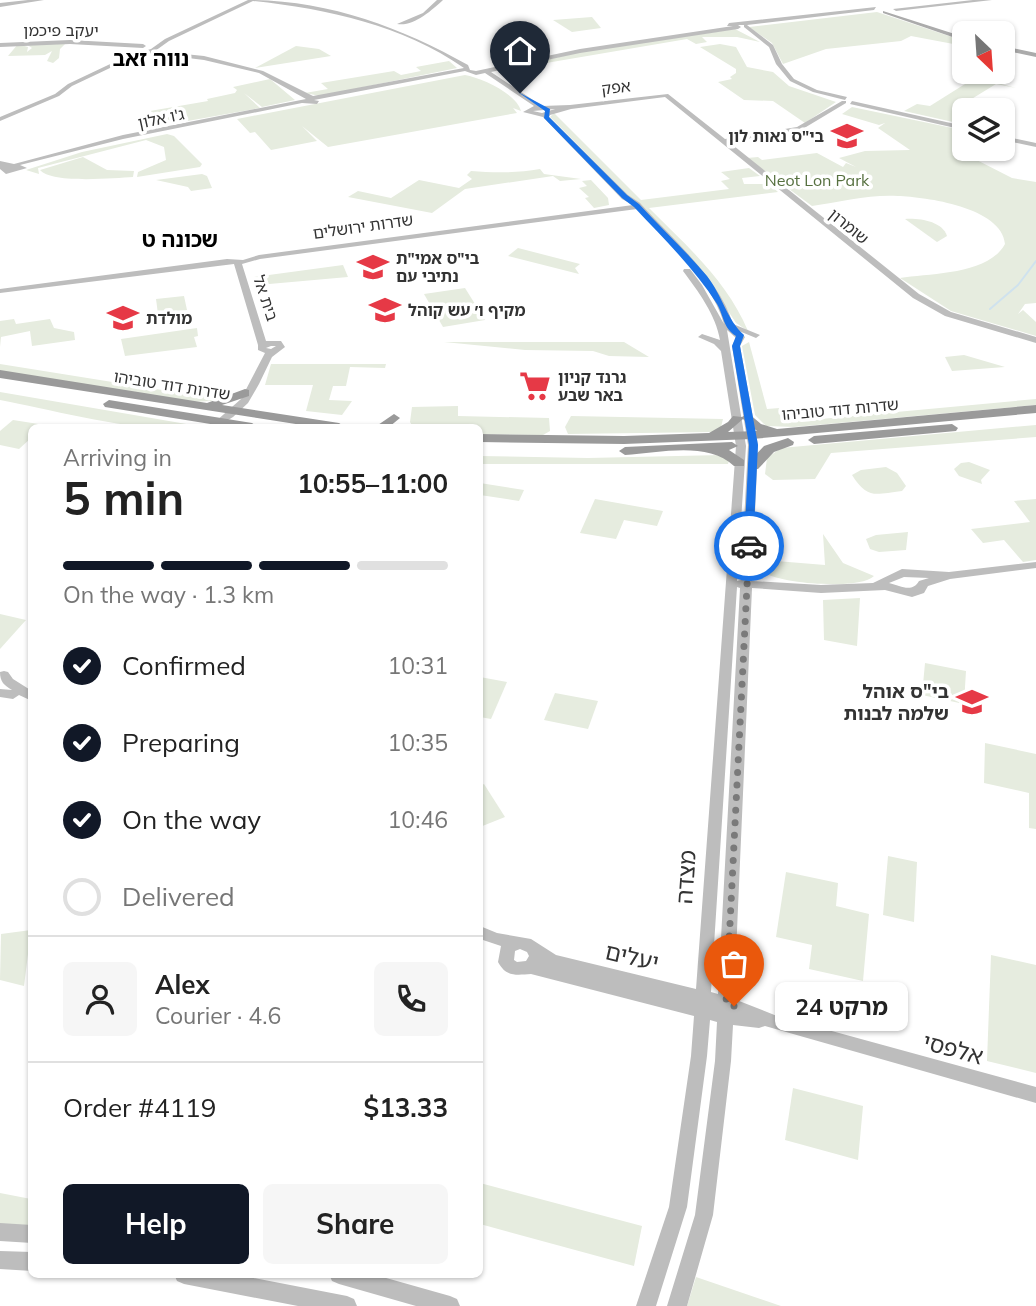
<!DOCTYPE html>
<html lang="en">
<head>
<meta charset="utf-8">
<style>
	:root { --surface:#fff; --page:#f6f6f6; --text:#222; --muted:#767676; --line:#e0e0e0; --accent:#111827 }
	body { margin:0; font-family:Mulish,"Noto Sans Hebrew",sans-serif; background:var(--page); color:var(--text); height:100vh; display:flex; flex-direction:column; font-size:26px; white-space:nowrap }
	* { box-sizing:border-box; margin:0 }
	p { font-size:23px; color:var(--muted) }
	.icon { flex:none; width:38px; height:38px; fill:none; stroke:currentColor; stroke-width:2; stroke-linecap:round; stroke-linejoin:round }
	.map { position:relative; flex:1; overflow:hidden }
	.details { position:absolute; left:28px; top:424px; width:455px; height:854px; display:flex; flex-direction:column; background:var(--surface); border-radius:10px; box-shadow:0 2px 5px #0004 }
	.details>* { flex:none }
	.needle { width:46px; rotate:155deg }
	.buttons { position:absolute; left:952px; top:21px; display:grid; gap:14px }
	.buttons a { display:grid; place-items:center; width:63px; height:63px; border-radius:10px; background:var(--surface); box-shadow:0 2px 5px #0004; font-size:35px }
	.pin { position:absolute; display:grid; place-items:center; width:60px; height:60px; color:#fff; margin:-72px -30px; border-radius:50% 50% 50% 0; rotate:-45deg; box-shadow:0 0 7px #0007 }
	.pin .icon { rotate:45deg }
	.courier { position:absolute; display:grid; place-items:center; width:70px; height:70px; margin:-35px; border:5px solid #1a73e8; border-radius:50%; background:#fff; color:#222; box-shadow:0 2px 9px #0007 }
	.bubble { position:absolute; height:49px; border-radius:10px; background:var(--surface); box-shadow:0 2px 5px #0004; font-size:23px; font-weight:700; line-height:49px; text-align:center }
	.summary em { font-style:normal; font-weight:700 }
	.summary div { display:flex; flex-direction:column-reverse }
	.summary { display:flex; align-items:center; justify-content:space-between; height:119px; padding:0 35px }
	h1 { font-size:46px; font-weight:700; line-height:52px }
	.bar { display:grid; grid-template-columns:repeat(4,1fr); gap:10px 7px; align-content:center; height:84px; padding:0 35px }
	.bar i { height:9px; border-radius:5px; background:var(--line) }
	.bar .selected { background:var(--accent) }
	.bar p { grid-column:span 4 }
	.line { display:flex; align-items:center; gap:18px; padding:0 35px; border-top:2px solid var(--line) }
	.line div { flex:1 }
	.round { display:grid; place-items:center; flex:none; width:74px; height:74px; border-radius:10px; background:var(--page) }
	ol { padding:0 35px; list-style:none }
	li { display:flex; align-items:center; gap:21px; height:77px }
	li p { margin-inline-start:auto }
	li .icon { padding:7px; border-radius:50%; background:var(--accent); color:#fff; stroke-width:4 }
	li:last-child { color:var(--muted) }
	li i { width:38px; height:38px; border:4px solid var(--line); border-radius:50% }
	.primary-button { display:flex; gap:14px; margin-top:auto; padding:14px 35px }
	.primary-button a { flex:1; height:80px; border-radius:10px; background:var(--accent); color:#fff; font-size:28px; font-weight:700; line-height:80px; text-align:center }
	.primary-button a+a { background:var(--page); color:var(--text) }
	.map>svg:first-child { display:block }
</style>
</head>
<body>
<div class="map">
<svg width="1036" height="1306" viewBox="0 0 1036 1306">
	<rect width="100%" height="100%" fill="#fff"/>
	<!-- green -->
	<g fill="#e6ecdf">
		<path d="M 877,12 L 964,41 L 964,46 L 911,36 L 901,41 L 826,49 L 783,64 L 772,43 L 749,27 Z"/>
		<path d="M 592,17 L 601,28 L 572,32 L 553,20 Z"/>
		<path d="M 735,29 L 760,42 L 737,37 L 702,37 L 707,42 L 696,44 L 687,39 L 499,71 L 580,52 Z"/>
		<path d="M 66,43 L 60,49 L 59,58 L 53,63 L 47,61 L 52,51 L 45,55 L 8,56 L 18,44 L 28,47 L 27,52 L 32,48 L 26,44 Z"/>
		<path d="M 720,44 L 736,47 L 747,67 L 773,72 L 789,86 L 836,102 L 805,123 L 773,101 L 744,100 L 718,82 L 732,79 L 730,77 L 736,73 L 736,69 L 700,47 Z"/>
		<path d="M 296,46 L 319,49 L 331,56 L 255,68 Z"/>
		<path d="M 449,61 L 457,68 L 320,96 L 305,93 L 328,89 L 321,83 L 394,71 L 401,75 L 421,71 L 416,67 Z"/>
		<path d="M 465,75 C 482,78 517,94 521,111 L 513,108 L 517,113 L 328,147 L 302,126 L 317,141 L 271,150 L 255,132 L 250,133 L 237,119 Z"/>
		<path d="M 955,75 L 983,79 L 1016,88 L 996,84 L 952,111 L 964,115 L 953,122 L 904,111 L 917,104 L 930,106 L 973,79 Z"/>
		<path d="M 270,79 L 295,100 L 262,107 L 244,93 L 260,108 L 182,122 L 171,121 L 150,111 L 208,101 L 207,99 L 235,93 L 237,90 L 233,87 Z"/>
		<path d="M 852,107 L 962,130 L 964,149 L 982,149 L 963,153 L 1012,178 L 1036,182 L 1036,303 L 1025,304 L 1018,314 L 1023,310 L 1036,322 L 1036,336 L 951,311 L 900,278 C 931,273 988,275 1005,244 C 1002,207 925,197 898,196 C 872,194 839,202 812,206 L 747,158 L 758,157 L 762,160 L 817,153 L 843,167 L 846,163 L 856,167 L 839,158 L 865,151 L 910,150 L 878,128 L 885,123 L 879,125 L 842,114 Z"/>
		<path d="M 554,113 L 641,200 L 729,189 L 721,181 L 730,179 L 721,172 L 749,168 L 760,176 L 742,178 L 744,184 L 769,184 L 778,192 L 649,208 C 687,246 727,281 748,331 L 736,323 L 699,267 L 550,117 Z"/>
		<path d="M 167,134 L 174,136 L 202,164 L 200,167 L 137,177 L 138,172 L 166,160 L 164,147 L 146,140 L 38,168 L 39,174 L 26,170 L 82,152 Z"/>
		<path d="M 83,157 L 107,170 L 134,171 L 133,177 C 114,178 52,184 40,170 Z"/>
		<path d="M 540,169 L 544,174 L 581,179 L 560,181 L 553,176 L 465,189 L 432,213 L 348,197 L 358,191 L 391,198 L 419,180 L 459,188 L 472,179 L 467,175 L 471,171 C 495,173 517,173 540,169 Z"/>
		<path d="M 202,174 L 207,176 L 212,188 L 191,191 L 188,187 L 156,180 Z"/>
		<path d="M 591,180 L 608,198 L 609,205 L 594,208 L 585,198 L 589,197 L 579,188 L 587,186 L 582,181 Z"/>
		<path d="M 905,219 C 919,218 942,221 947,236 L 937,242 Z"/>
		<path d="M 518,248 L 580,264 L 575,268 L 579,274 L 508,256 Z"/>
		<path d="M 343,265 L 348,277 L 258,285 L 254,277 Z"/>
		<path d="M 465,288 L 485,320 L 443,327 L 424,294 Z"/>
		<path d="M 184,296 L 187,310 L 158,314 L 156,299 Z"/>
		<path d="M 14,319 L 16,324 L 50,319 L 54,328 L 74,332 L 75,340 L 32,346 L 30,331 L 1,337 L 0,347 L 0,321 Z"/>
		<path d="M 197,328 L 198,336 L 194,337 L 197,347 L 125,356 L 121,339 Z"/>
		<path d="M 444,342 L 624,342 L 649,357 L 609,356 L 593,351 L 525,350 Z"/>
		<path d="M 749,342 L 767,409 L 792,407 L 799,421 L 1036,399 L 1036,405 L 794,427 L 766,426 L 755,415 L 742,346 Z"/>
		<path d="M 964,355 L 1005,367 L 952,371 L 945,357 Z"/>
		<path d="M 0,364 L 206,397 L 226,400 L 193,402 L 0,372 Z"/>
		<path d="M 271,364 L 386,364 L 385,368 L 350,367 L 346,386 L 333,386 L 329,400 L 352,401 L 342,415 L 306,411 L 313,385 L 265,385 Z"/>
		<path d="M 0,392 L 198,426 C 145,436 55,410 0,400 Z"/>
		<path d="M 458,406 L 458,416 L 549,418 L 550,431 L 543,435 L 480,434 L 480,427 L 413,427 L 410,422 L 412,407 Z"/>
		<path d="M 571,416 L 723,419 L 721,427 L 713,432 L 568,434 L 565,427 Z"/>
		<path d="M 13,420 L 45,425 L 32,427 L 31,438 L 19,449 L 0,445 L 0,431 Z"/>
		<path d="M 1036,425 L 1036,437 L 831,453 L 815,479 L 773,480 L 765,474 L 767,458 L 781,448 Z"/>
		<path d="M 722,455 L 729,461 L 728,464 L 480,464 L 480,456 L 588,458 Z"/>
		<path d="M 969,462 L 990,470 L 981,480 L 982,484 L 959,476 L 954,469 L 961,463 Z"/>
		<path d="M 886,467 L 897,473 L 906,486 L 902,491 C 875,494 868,500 852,475 L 861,470 Z"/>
		<path d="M 480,483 L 524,490 L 519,501 L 480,495 Z"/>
		<path d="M 595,499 L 663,511 L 657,526 L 624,520 L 616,539 L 580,533 Z"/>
		<path d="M 1036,499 L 1036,560 L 1023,562 L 1004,540 L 983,543 L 971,529 L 1030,522 L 1014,501 Z"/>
		<path d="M 908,532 L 906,550 L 879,552 L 870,549 L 866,539 L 876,535 Z"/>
		<path d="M 823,534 L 843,563 L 874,576 C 859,591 770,584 756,568 L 758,560 L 764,560 L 825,565 Z"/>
		<path d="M 860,598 L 857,646 L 824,640 L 823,600 Z"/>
		<path d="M 0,614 L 26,620 L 0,649 Z"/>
		<path d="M 925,663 L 966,671 L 964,704 L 922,695 Z"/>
		<path d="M 480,677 L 507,682 L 491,719 L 480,717 Z"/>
		<path d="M 555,693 L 598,701 L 588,729 L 544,720 Z"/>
		<path d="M 985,743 L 1036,754 L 1036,829 L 1029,828 L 1029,793 L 984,783 Z"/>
		<path d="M 484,784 L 505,817 L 480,827 L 480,786 Z"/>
		<path d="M 888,856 L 917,862 L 914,922 L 883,915 Z"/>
		<path d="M 786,872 L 838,883 L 836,906 L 869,914 L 863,981 L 809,969 L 812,945 L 776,937 Z"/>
		<path d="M 31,930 L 24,986 L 0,980 L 1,934 Z"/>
		<path d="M 991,955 L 1036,965 L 1036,1073 L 987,1061 Z"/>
		<path d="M 793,1088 L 863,1106 L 858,1160 L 785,1140 Z"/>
		<path d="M 480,1183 L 642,1226 L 634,1266 L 480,1224 Z"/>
		<path d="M 0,1193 L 31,1199 L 31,1227 L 0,1225 Z"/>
		<path d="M 696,1277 L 781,1306 L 687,1306 Z"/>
	</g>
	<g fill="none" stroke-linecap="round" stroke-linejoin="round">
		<!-- stream -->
		<path stroke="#cfe2ee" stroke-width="2" d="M 990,309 L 1018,285 L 1036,261"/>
		<!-- secondary -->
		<g fill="#bdbdbd" fill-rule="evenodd">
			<path d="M 28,0 L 44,0 L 0,7 L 0,3 Z"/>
			<path d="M 248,0 C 327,0 400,27 468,65 L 470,70 L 476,71 L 580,49 L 733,26 L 727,26 L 729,23 L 876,7 L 874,10 L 747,25 L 773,45 L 782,64 L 794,79 L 817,90 L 847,97 L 845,100 L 813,92 L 790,81 L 776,64 L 769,47 L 744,27 L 744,25 L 738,25 L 741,27 L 738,29 L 580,53 L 491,72 L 542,106 L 570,105 L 668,94 L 725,139 L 797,127 L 842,101 L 846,101 L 846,103 L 801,130 L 729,142 L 919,294 L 951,312 L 1036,337 L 1036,343 L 945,316 L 913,298 L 665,97 L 571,109 L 550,115 L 549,117 L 628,195 L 640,203 C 671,238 719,278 733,324 L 760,335 L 756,338 L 739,331 L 745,337 L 740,346 L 758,445 L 752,581 L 821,585 L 873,583 L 902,569 L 949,572 L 1036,562 L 1036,568 L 950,579 L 928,586 L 924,593 L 912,597 L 885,590 L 821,593 L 752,588 L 734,999 L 777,1016 L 1036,1087 L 1036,1103 L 765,1026 L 759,1028 L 733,1025 L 731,1061 L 713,1215 L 687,1306 L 667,1306 L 695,1215 L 715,1061 L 717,1022 L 710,1020 L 707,1056 L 687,1207 L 656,1306 L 636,1306 L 669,1207 L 691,1056 L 694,1016 L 531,974 C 516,975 506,977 498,962 L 501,946 L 480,939 L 480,926 L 497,933 L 531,939 L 556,955 L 696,989 L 736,446 L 721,351 L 714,344 L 698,337 L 702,334 L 720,340 C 716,315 698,291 683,271 L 684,269 L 690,269 L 702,285 L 724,324 C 712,280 667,242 637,209 L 260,259 L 242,264 L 266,341 L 281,341 L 285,347 L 272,357 L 259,384 L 248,403 L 233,417 L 220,425 L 215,422 L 241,399 L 265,353 L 258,350 L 258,345 L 234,264 L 0,293 L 0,289 L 227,259 L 243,260 L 259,255 L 633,205 L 622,199 L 543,117 L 523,112 L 534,106 L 485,73 L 476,75 L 465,71 L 314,100 L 319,101 L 317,104 L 302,103 L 123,139 L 20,165 L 27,168 L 6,174 L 0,169 L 0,161 L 14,164 L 123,135 L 306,99 L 259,73 L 204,60 L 148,53 L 129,59 L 72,86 L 59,96 L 0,121 L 0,117 L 55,94 L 68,84 L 125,57 L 151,49 L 165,39 ZM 253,1 C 327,9 402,25 464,68 L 313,96 L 263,71 L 204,56 L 155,51 L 169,41 ZM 555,109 L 542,113 L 533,111 ZM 727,330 L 736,338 L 732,346 L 748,445 L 741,580 L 737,581 L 746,446 ZM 271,346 L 276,346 L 271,349 L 266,348 ZM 904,577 L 929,578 L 919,581 C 912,593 901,586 889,583 ZM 737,587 L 740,588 L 718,994 L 711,992 ZM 520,949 L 527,952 L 529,956 L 526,961 L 517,962 L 514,960 L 515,951 Z"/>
			<path d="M 437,0 L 443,0 C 431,11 413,27 397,24 L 423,13 Z"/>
			<path d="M 973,0 L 992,0 L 896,11 L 893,9 Z"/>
			<path d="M 70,40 L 143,44 L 146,46 L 143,48 L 70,44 L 0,47 L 0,43 Z"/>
			<path d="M 852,101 L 964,126 L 964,130 L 850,104 Z"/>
			<path d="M 1003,136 L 1036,143 L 1036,147 L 1003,140 Z"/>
			<path d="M 4,671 L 8,672 L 13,679 L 32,691 L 32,701 L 19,695 L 13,699 L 0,697 L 0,689 L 12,690 C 4,685 0,682 0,672 Z"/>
			<path d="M 0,1223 L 32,1225 L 32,1243 L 0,1241 Z"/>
			<path d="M 0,1251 L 32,1252 L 32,1271 L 0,1269 Z"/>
			<path d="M 174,1274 L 233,1274 L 347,1296 L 354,1299 L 357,1306 L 298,1306 L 184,1284 L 177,1281 Z"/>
			<path d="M 329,1274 L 372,1274 L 450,1296 L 457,1299 L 460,1306 L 416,1306 L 339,1284 L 332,1281 Z"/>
		</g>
		<!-- primary -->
		<g fill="#ababab" fill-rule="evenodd">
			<path d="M 883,11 L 964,37 L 964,41 L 883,13 Z"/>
			<path d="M 1003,46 L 1036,53 L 1036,57 L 1003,50 Z"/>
		</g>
		<!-- highway -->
		<g fill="#9a9a9a" fill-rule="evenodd">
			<path d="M 0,370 L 207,403 L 245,389 L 249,390 L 249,396 L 222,405 L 339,423 L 345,427 L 315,427 L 0,378 Z"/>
			<path d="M 109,400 L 252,423 L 258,427 L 229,427 L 105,407 L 103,404 Z"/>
			<path d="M 1036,405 L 1036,413 L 752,439 L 624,444 L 480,442 L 480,434 L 624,436 L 709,433 L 728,422 L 733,416 L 742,417 L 748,413 L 761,424 L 777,429 ZM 743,419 L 757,431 L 728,432 Z"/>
			<path d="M 394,414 L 400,418 L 389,427 L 375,427 Z"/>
			<path d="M 952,424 L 958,428 L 956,431 L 814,444 L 808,440 L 814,436 Z"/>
			<path d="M 788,438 L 794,442 L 793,445 L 774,452 L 758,469 L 748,469 L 748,463 L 764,446 Z"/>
			<path d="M 732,442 L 738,446 L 729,450 L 744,460 L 744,466 L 734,466 C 707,441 660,453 625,455 L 619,451 L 625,447 Z"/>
		</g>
	</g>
	<!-- route -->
	<path fill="#1a73e8" d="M 518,92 L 550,109 L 549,117 L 627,195 L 639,204 C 661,228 686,251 707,276 C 722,295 727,320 744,335 L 740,346 L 758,445 L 753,548 L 744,546 L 749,445 L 732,346 L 736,336 C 723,328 724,316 717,304 C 694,268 663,238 634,207 L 622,198 L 544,118 L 545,111 Z"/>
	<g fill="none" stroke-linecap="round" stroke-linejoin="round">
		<!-- done -->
		<path stroke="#7a7a7a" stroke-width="7" stroke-dasharray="0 12.6" d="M 734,1006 L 726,1003 L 749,546"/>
	</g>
	<!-- icons -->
	<defs>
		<symbol id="school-bare" viewBox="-9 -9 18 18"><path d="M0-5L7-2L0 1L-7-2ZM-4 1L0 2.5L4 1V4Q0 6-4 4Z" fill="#e63946" stroke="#fff" stroke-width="2.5" paint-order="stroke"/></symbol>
		<symbol id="supermarket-bare" viewBox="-9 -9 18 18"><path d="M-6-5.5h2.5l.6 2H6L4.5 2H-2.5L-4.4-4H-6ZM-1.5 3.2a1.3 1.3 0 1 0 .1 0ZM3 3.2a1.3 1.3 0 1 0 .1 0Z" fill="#e63946" stroke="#fff" stroke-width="2.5" paint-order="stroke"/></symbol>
	</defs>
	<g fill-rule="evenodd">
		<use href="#school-bare" x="825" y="114" width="44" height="44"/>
		<use href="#school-bare" x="351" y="245" width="44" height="44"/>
		<use href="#school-bare" x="363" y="288" width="44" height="44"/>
		<use href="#school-bare" x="101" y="296" width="44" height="44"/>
		<use href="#supermarket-bare" x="513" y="364" width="44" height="44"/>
		<use href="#school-bare" x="950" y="680" width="44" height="44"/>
	</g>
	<g text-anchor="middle" stroke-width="7" stroke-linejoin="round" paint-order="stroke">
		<!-- far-street labels -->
		<g font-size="16" fill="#333" stroke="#fff">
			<text x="61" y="36">יעקב פיכמן</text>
			<text transform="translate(616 87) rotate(-7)" y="6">אפק</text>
			<text transform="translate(161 118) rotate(-12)" y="6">ג'ו אלון</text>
			<text transform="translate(363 226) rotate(-8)" y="6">שדרות ירושלים</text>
			<text transform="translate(849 226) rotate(39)" y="6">שומרון</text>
			<text transform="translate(266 298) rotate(72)" y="6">בית אל</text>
			<text transform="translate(172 385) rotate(9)" y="6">שדרות דוד טוביהו</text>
			<text transform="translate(840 409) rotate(-5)" y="6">שדרות דוד טוביהו</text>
		</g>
		<!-- far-poi labels -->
		<g font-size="16" font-weight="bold" fill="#333" stroke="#fff" text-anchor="start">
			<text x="824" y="142" text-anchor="end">בי"ס נאות לון</text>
			<text x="396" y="264">בי"ס אמי"ת<tspan x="396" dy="18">נתיבי עם</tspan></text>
			<text x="408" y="316">מקיף ו׳ עש קוהל</text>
			<text x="146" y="324">מולדת</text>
			<text x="558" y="383">גרנד קניון<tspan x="558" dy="18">באר שבע</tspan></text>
		</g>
		<!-- far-park labels -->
		<g font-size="16" fill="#56703f" stroke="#fff">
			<text x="817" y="186">Neot Lon Park</text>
		</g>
		<!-- poi labels -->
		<g font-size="19" font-weight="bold" fill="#333" stroke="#fff" text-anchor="end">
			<text x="949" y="698">בי"ס אוהל<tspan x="949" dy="22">שלמה לבנות</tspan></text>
		</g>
		<!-- far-district labels -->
		<g font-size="21" font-weight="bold" fill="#000" stroke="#fff">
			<text x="151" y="66">נווה זאב</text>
			<text x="180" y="247">שכונה ט</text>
		</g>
		<!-- near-street labels -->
		<g font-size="23" fill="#333" stroke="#fff">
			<text transform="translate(686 877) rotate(-86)" y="8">מצדה</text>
			<text transform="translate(632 957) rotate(13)" y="8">יעלים</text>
			<text transform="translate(953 1049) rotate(15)" y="8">אלפסי</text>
		</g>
	</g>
</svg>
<div class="buttons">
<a><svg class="needle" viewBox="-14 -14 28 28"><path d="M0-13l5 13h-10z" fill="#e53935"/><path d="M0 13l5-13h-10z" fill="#767676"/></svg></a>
<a><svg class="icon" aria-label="layers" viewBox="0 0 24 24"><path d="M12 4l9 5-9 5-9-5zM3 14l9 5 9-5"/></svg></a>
</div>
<div class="pin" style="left:734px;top:1006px;background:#ea580c"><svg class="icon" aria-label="bag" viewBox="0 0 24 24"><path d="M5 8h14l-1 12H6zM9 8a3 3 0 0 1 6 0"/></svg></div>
<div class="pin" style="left:520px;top:93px;background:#1f2937"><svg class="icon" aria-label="home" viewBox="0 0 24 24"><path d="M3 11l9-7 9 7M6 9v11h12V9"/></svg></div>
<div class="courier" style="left:749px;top:546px"><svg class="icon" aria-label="car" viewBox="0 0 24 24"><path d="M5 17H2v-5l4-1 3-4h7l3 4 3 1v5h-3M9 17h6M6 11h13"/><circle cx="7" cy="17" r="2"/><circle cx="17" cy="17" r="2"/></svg></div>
<div class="bubble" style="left:775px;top:982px;width:133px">מרקט 24</div>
<section class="details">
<div class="summary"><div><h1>5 min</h1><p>Arriving in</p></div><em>10:55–11:00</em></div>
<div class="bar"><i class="selected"></i><i class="selected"></i><i class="selected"></i><i></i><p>On the way · 1.3 km</p></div>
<ol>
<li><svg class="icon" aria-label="check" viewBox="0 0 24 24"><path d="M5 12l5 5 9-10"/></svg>Confirmed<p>10:31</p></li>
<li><svg class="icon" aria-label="check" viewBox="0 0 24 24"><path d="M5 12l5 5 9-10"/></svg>Preparing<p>10:35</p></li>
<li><svg class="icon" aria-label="check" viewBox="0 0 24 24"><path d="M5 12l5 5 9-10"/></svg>On the way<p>10:46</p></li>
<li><i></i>Delivered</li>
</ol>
<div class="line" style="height:126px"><a class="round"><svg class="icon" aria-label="person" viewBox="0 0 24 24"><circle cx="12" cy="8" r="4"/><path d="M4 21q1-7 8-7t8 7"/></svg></a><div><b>Alex</b><p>Courier · 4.6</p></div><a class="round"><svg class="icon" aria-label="phone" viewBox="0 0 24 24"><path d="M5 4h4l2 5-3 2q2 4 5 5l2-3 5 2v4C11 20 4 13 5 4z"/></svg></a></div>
<div class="line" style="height:91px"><div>Order #4119</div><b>$13.33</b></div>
<div class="primary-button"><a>Help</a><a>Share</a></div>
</section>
</div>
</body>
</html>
